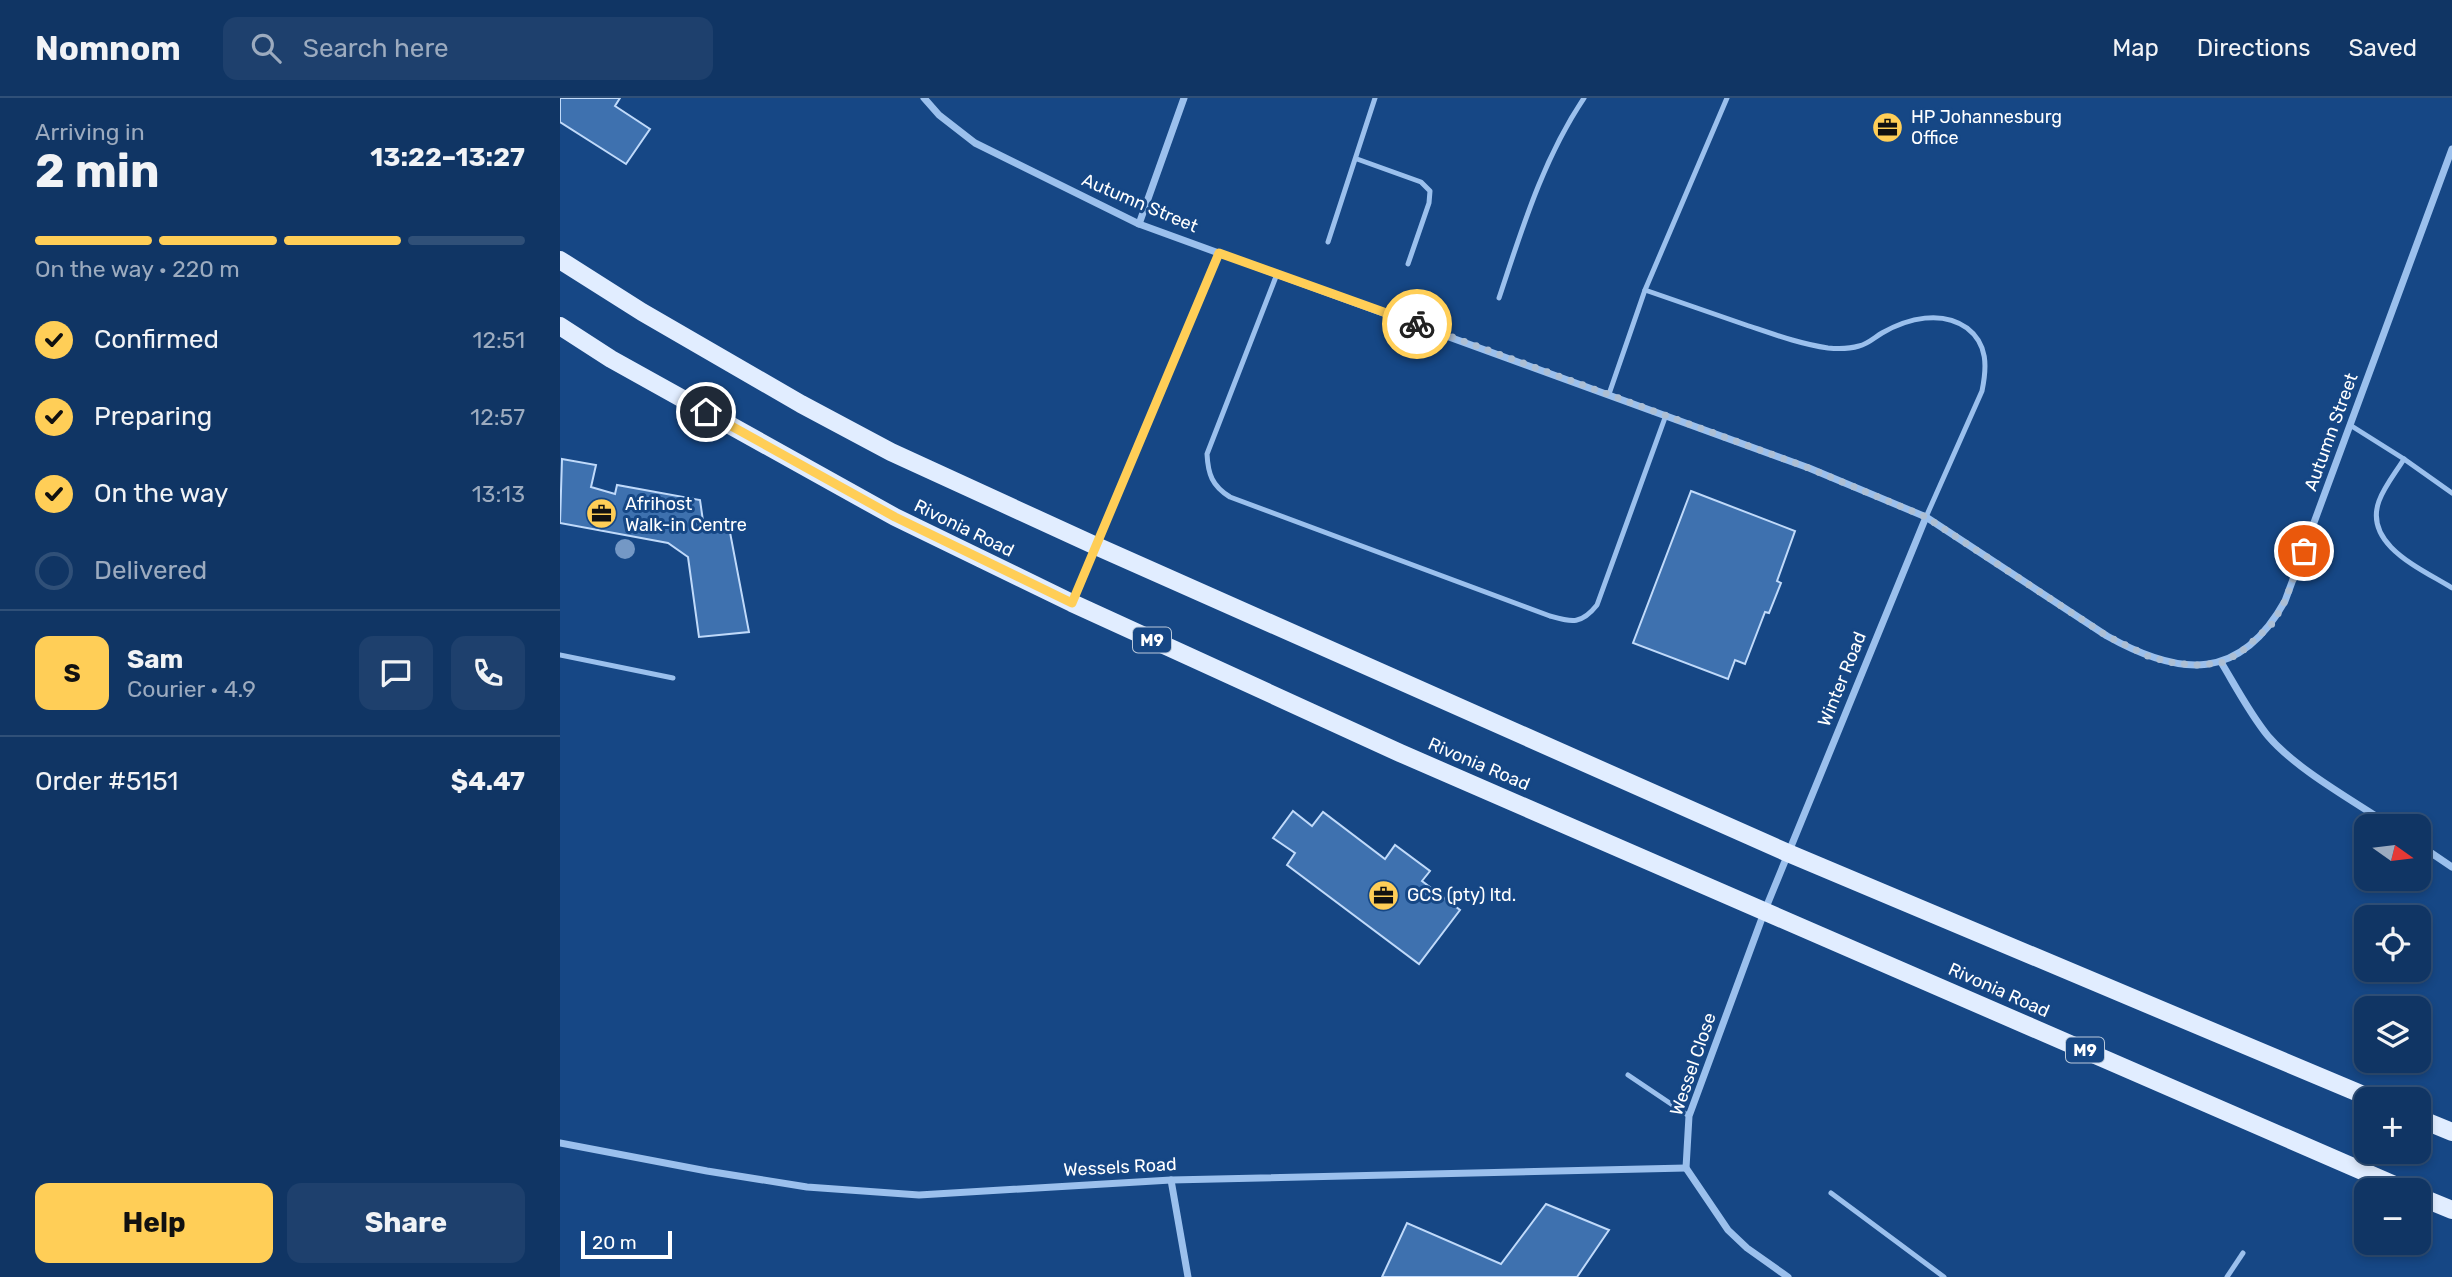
<!DOCTYPE html>
<html lang="en">
<head>
<meta charset="utf-8">
<style>
	:root { --surface:#103564; --page:#1e406d; --text:#f1f3f6; --muted:#9cabbf; --line:#305078; --accent:#ffce57 }
	body { margin:0; font-family:Rubik,sans-serif; background:var(--page); color:var(--text); height:100vh; display:flex; flex-direction:column; font-size:26px; white-space:nowrap }
	* { box-sizing:border-box; margin:0 }
	p { font-size:23px; color:var(--muted) }
	.icon { flex:none; width:38px; height:38px; fill:none; stroke:currentColor; stroke-width:2; stroke-linecap:round; stroke-linejoin:round }
	.map { position:relative; flex:1; overflow:hidden }
	.side { display:flex; flex-direction:column; background:var(--surface); width:560px }
	.side>* { flex:none }
	.needle { width:46px; rotate:104deg }
	.controls { position:absolute; left:1794px; top:716px; display:grid; gap:14px }
	.controls a { display:grid; place-items:center; width:77px; height:77px; border-radius:14px; background:var(--surface); box-shadow:0 4px 10px #0003,0 0 0 2px var(--line); font-size:35px }
	.scale { position:absolute; left:21px; bottom:18px; width:91px; box-sizing:border-box; padding-left:7px; border:4px solid #fff; border-top:0; font-size:19px; line-height:24px; white-space:nowrap; color:#fff; -webkit-text-stroke:5px #164785; paint-order:stroke }
	.pin { position:absolute; display:grid; place-items:center; width:60px; height:60px; color:#fff; margin:-30px; border:4px solid #fff; border-radius:50%; box-shadow:0 2px 7px #0007 }
	.courier { position:absolute; display:grid; place-items:center; width:70px; height:70px; margin:-35px; border:5px solid #ffce57; border-radius:50%; background:#fff; color:#222; box-shadow:0 2px 9px #0007 }
	.summary em { font-style:normal; font-weight:700 }
	.summary div { display:flex; flex-direction:column-reverse }
	.summary { display:flex; align-items:center; justify-content:space-between; height:119px; padding:0 35px }
	h1 { font-size:46px; font-weight:700; line-height:52px }
	.bar { display:grid; grid-template-columns:repeat(4,1fr); gap:10px 7px; align-content:center; height:84px; padding:0 35px }
	.bar i { height:9px; border-radius:5px; background:var(--line) }
	.bar .on { background:var(--accent) }
	.bar p { grid-column:span 4 }
	.line { display:flex; align-items:center; gap:18px; padding:0 35px; border-top:2px solid var(--line) }
	.line div { flex:1 }
	.round { display:grid; place-items:center; flex:none; width:74px; height:74px; border-radius:14px; background:var(--page) }
	ol { padding:0 35px; list-style:none }
	li { display:flex; align-items:center; gap:21px; height:77px }
	li p { margin-inline-start:auto }
	li .icon { padding:7px; border-radius:50%; background:var(--accent); color:#111; stroke-width:4 }
	li:last-child { color:var(--muted) }
	li i { width:38px; height:38px; border:4px solid var(--line); border-radius:50% }
	.action { display:flex; gap:14px; margin-top:auto; padding:14px 35px }
	.action a { flex:1; height:80px; border-radius:14px; background:var(--accent); color:#111; font-size:28px; font-weight:700; line-height:80px; text-align:center }
	.action a+a { background:var(--page); color:var(--text) }
	header { display:flex; align-items:center; gap:42px; box-sizing:border-box; height:98px; padding:0 35px; background:var(--surface); border-bottom:2px solid var(--line) }
	header strong { font-size:33px }
	nav { display:flex; gap:38px; margin-inline-start:auto; font-size:24px }
	.search { width:490px; height:63px; background:var(--page); display:flex; align-items:center; gap:18px; box-sizing:border-box; padding:0 24px; border-radius:14px; color:var(--muted); font-size:26px }
	main { display:flex; flex:1; min-height:0 }
	.map>svg:first-child { display:block }
</style>
</head>
<body>
<header>
<strong>Nomnom</strong>
<div class="search"><svg class="icon" aria-label="search" viewBox="0 0 24 24"><circle cx="10" cy="10" r="6"/><path d="M15 15l6 6"/></svg>Search here</div>
<nav><a>Map</a><a>Directions</a><a>Saved</a></nav>
</header>
<main>
<section class="side">
<div class="summary"><div><h1>2 min</h1><p>Arriving in</p></div><em>13:22–13:27</em></div>
<div class="bar"><i class="on"></i><i class="on"></i><i class="on"></i><i></i><p>On the way · 220 m</p></div>
<ol>
<li><svg class="icon" aria-label="check" viewBox="0 0 24 24"><path d="M5 12l5 5 9-10"/></svg>Confirmed<p>12:51</p></li>
<li><svg class="icon" aria-label="check" viewBox="0 0 24 24"><path d="M5 12l5 5 9-10"/></svg>Preparing<p>12:57</p></li>
<li><svg class="icon" aria-label="check" viewBox="0 0 24 24"><path d="M5 12l5 5 9-10"/></svg>On the way<p>13:13</p></li>
<li><i></i>Delivered</li>
</ol>
<div class="line" style="height:126px"><b class="round" style="background:var(--accent);color:#111">S</b><div><b>Sam</b><p>Courier · 4.9</p></div><a class="round"><svg class="icon" aria-label="chat" viewBox="0 0 24 24"><path d="M4 5h16v11H9l-5 4z"/></svg></a><a class="round"><svg class="icon" aria-label="phone" viewBox="0 0 24 24"><path d="M5 4h4l2 5-3 2q2 4 5 5l2-3 5 2v4C11 20 4 13 5 4z"/></svg></a></div>
<div class="line" style="height:91px"><div>Order #5151</div><b>$4.47</b></div>
<div class="action"><a>Help</a><a>Share</a></div>
</section>
<div class="map">
<svg width="1892" height="1179" viewBox="0 0 1892 1179">
	<rect width="100%" height="100%" fill="#164785"/>
	<!-- building -->
	<g fill="#3e71af" stroke="#c0dafa" stroke-width="2">
		<path d="M 0,0 L 60,0 L 55,8 L 90,31 L 66,66 L 0,24 Z"/>
		<path d="M 2,361 L 36,367 L 31,389 L 55,396 L 57,387 L 140,402 L 143,423 L 169,429 L 189,534 L 139,539 L 128,459 L 108,445 L 0,425 Z"/>
		<path d="M 1131,393 L 1235,433 L 1217,483 L 1221,485 L 1209,515 L 1205,514 L 1185,566 L 1175,562 L 1168,581 L 1073,545 Z"/>
		<path d="M 733,713 L 752,728 L 763,714 L 825,761 L 835,747 L 870,773 L 862,783 L 900,812 L 859,866 L 727,767 L 735,755 L 713,740 Z"/>
		<path d="M 986,1106 L 1049,1132 L 1017,1179 L 822,1179 L 847,1125 L 941,1166 Z"/>
	</g>
	<g fill="none" stroke-linecap="round" stroke-linejoin="round">
		<!-- lane -->
		<g stroke="#9bc0ed" stroke-width="5">
			<path d="M 1167,0 L 1085,192 C 1119,204 1152,215 1186,227 C 1213,236 1240,246 1268,250 C 1279,251 1289,251 1299,248 C 1308,246 1315,239 1322,235 C 1348,220 1382,212 1407,230 C 1428,246 1427,269 1422,293 L 1366,419"/>
			<path d="M 797,61 L 861,84 L 870,93 L 869,105 L 848,166"/>
			<path d="M 768,144 L 815,0"/>
			<path d="M 717,176 L 647,356 C 648,376 652,388 670,399 L 990,518 C 1012,524 1021,527 1037,507 L 1106,317"/>
			<path d="M 939,200 C 962,131 983,61 1024,0"/>
			<path d="M 1049,296 L 1085,192"/>
			<path d="M 1790,327 L 1844,361 L 1892,395"/>
			<path d="M 1844,361 C 1836,374 1824,389 1819,403 C 1803,447 1862,471 1892,490"/>
			<path d="M 0,557 L 113,580"/>
			<path d="M 1068,977 L 1129,1018"/>
			<path d="M 1271,1095 L 1384,1179"/>
			<path d="M 1667,1179 L 1683,1155"/>
		</g>
		<!-- street -->
		<g stroke="#9bc0ed" stroke-width="7">
			<path d="M 364,0 L 379,17 L 415,45 L 579,126 L 1249,370 L 1366,419 L 1547,538 C 1620,579 1680,584 1725,503 L 1892,51"/>
			<path d="M 579,126 L 624,0"/>
			<path d="M 513,503 L 659,155"/>
			<path d="M 1661,564 C 1676,589 1690,616 1708,638 C 1737,672 1794,703 1831,728"/>
			<path d="M 1858,746 L 1892,769"/>
			<path d="M 0,1045 L 147,1073 L 247,1089 L 359,1097 L 611,1082 L 1126,1070"/>
			<path d="M 611,1082 L 628,1179"/>
			<path d="M 1228,1179 L 1187,1150 L 1168,1132 L 1126,1070 L 1129,1018 L 1205,812 L 1366,419"/>
		</g>
		<!-- primary -->
		<g stroke="#e1edff" stroke-width="18">
			<path d="M 0,162 L 82,214 L 241,306 L 331,354 L 536,448 L 1228,755 L 1813,1001"/>
			<path d="M 0,228 L 51,261 L 335,419 L 512,505 L 840,655 L 1846,1092"/>
			<path d="M 1858,1020 L 1892,1034"/>
			<path d="M 1858,1098 L 1892,1112"/>
		</g>
	</g>
	<!-- trees -->
	<circle fill="#7498c5" cx="65" cy="451" r="10"/>
	<g fill="none" stroke-linecap="round" stroke-linejoin="round">
		<!-- done -->
		<path stroke="#adbfd4" stroke-width="7" stroke-dasharray="0 12.6" d="M 857,226 L 1249,370 L 1366,419 L 1547,538 L 1590,559 L 1614,565 L 1637,567 L 1661,565 L 1680,555 L 1713,525 L 1725,503 L 1744,453"/>
		<!-- route -->
		<path stroke="#ffce57" stroke-width="9" d="M 146,314 L 335,419 L 512,505 L 659,155 L 857,226"/>
	</g>
	<!-- icons -->
	<defs>
		<symbol id="office-disc" viewBox="-11 -11 22 22"><circle r="9.5" fill="#ffce57" stroke="#164785"/><path d="M-6-3h4V-5.5h4V-3h4V5H-6ZM-1-4.5V-3h2v-1.5ZM-6 0V1H6V0Z" fill="#111"/></symbol>
	</defs>
	<g fill-rule="evenodd">
		<use href="#office-disc" x="1310" y="12" width="35" height="35"/>
		<use href="#office-disc" x="24" y="398" width="35" height="35"/>
		<use href="#office-disc" x="806" y="780" width="35" height="35"/>
	</g>
	<g text-anchor="middle" stroke-width="6" stroke-linejoin="round" paint-order="stroke">
		<!-- shield labels -->
		<g fill="#164785" stroke="#b9c8da" stroke-width="2">
			<rect x="573" y="529.5" width="38" height="25" rx="5"/>
			<rect x="1506" y="939.5" width="38" height="25" rx="5"/>
		</g>
		<g font-size="16" font-weight="bold" fill="#fff">
			<text x="592" y="548">M9</text>
			<text x="1525" y="958">M9</text>
		</g>
		<!-- poi labels -->
		<g font-size="18" fill="#fff" stroke="#164785" text-anchor="start">
			<text x="1351" y="25">HP Johannesburg<tspan x="1351" dy="21">Office</tspan></text>
			<text x="65" y="412">Afrihost<tspan x="65" dy="21">Walk-in Centre</tspan></text>
			<text x="847" y="803">GCS (pty) ltd.</text>
		</g>
		<!-- street labels -->
		<g font-size="18" fill="#fff" stroke="#164785">
			<text transform="translate(580 105) rotate(23)" y="6">Autumn Street</text>
			<text transform="translate(1771 334) rotate(-70)" y="6">Autumn Street</text>
			<text transform="translate(404 430) rotate(26)" y="6">Rivonia Road</text>
			<text transform="translate(1282 581) rotate(-68)" y="6">Winter Road</text>
			<text transform="translate(919 666) rotate(23)" y="6">Rivonia Road</text>
			<text transform="translate(1439 892) rotate(24)" y="6">Rivonia Road</text>
			<text transform="translate(1133 966) rotate(-71)" y="6">Wessel Close</text>
			<text transform="translate(560 1069) rotate(-3)" y="6">Wessels Road</text>
		</g>
	</g>
</svg>
<div class="controls">
<a><svg class="needle" viewBox="-14 -14 28 28"><path d="M0-13l5 13h-10z" fill="#e53935"/><path d="M0 13l5-13h-10z" fill="#9cabbf"/></svg></a>
<a><svg class="icon" aria-label="locate" viewBox="0 0 24 24"><circle cx="12" cy="12" r="6"/><path d="M12 2v4M12 18v4M2 12h4M18 12h4"/></svg></a>
<a><svg class="icon" aria-label="layers" viewBox="0 0 24 24"><path d="M12 4l9 5-9 5-9-5zM3 14l9 5 9-5"/></svg></a>
<a>+</a>
<a>−</a>
</div>
<div class="scale">20 m</div>
<div class="pin" style="left:1744px;top:453px;background:#ea580c"><svg class="icon" aria-label="bag" viewBox="0 0 24 24"><path d="M5 8h14l-1 12H6zM9 8a3 3 0 0 1 6 0"/></svg></div>
<div class="pin" style="left:146px;top:314px;background:#1f2937"><svg class="icon" aria-label="home" viewBox="0 0 24 24"><path d="M3 11l9-7 9 7M6 9v11h12V9"/></svg></div>
<div class="courier" style="left:857px;top:226px"><svg class="icon" aria-label="bike" viewBox="0 0 24 24"><circle cx="6" cy="16" r="4"/><circle cx="18" cy="16" r="4"/><path d="M6 16l4-8h5l3 8M10 8l3 8H6M13 5h3"/></svg></div>
</div>
</main>
</body>
</html>
